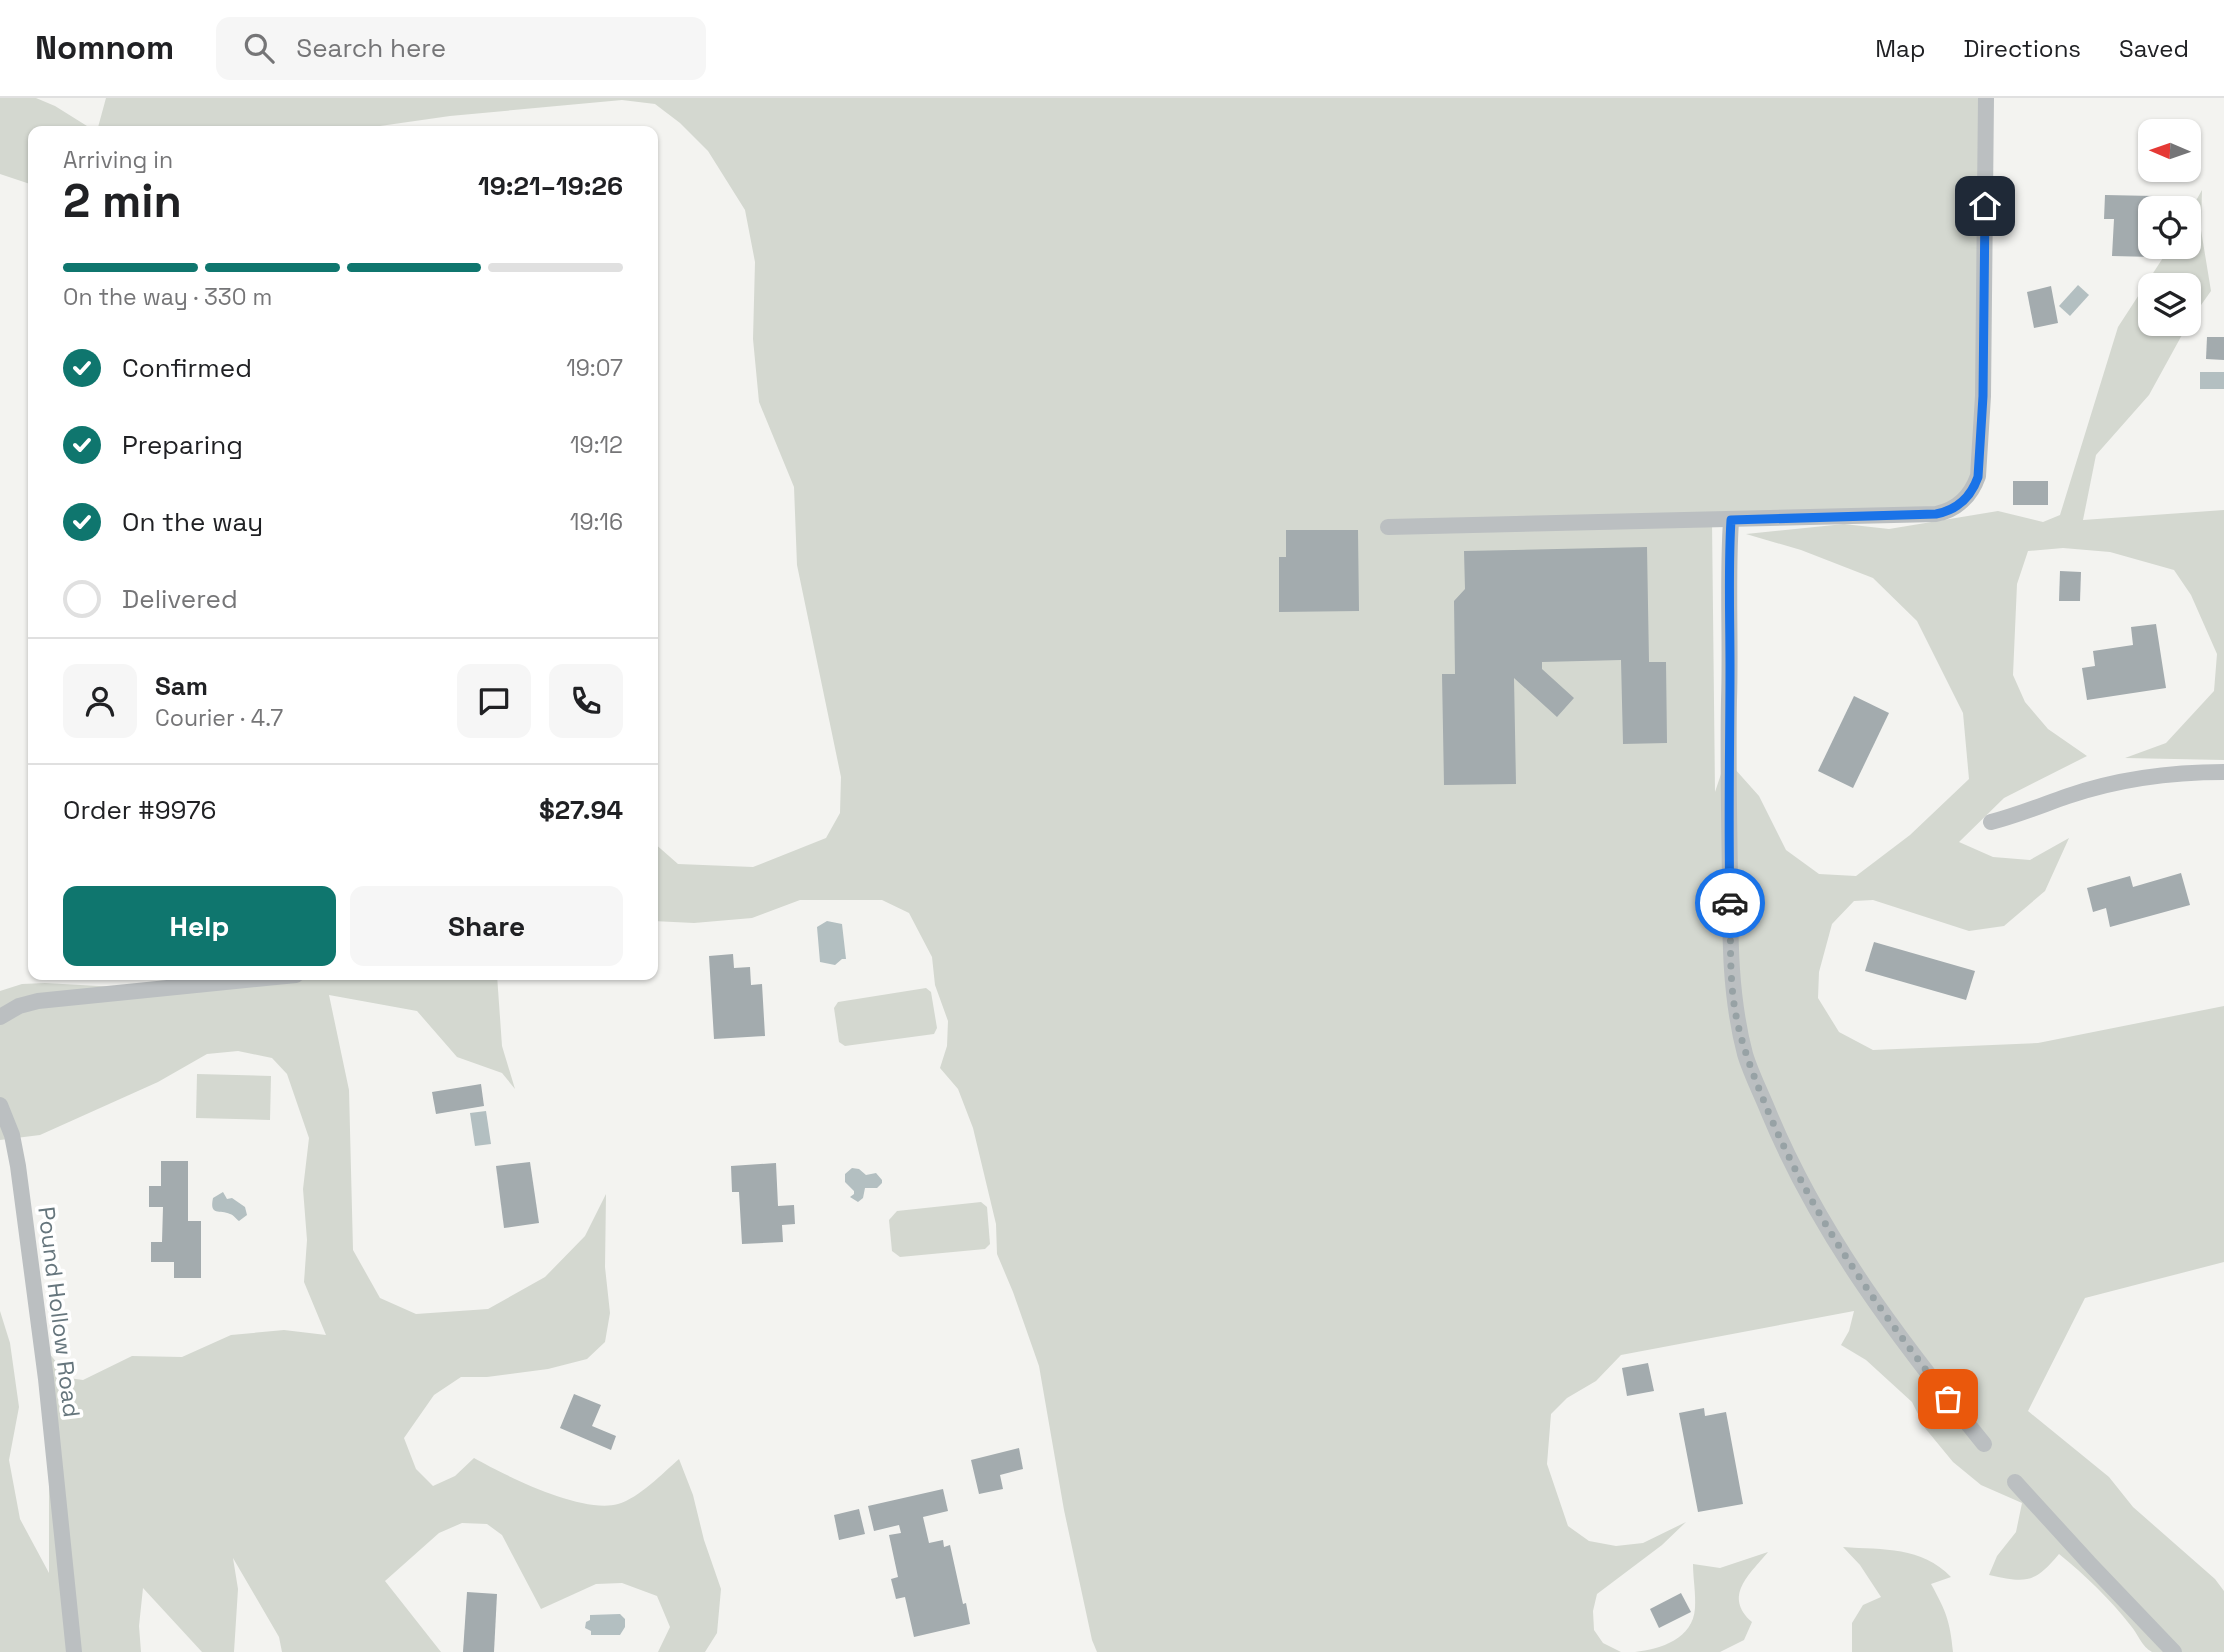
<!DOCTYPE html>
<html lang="en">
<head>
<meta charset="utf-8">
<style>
	:root { --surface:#fff; --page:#f6f6f6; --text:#202124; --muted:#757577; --line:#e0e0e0; --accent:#0f766e }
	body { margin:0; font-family:"Space Grotesk",sans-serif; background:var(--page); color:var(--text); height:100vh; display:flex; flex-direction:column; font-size:26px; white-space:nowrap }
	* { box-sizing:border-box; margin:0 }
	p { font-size:23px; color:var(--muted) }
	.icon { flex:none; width:38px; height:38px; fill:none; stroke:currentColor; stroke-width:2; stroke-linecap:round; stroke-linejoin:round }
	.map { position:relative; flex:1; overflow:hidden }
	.side { position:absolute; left:28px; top:28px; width:630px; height:854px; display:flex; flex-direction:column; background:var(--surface); border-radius:14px; box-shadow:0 2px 5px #0004 }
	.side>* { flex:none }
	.needle { width:46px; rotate:272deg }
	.controls { position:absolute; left:2138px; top:21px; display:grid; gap:14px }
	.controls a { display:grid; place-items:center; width:63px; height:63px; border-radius:14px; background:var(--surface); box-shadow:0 2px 5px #0004; font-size:35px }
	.pin { position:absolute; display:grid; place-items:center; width:60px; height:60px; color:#fff; margin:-30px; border-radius:14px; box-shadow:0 4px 10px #0006 }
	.courier { position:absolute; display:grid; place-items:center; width:70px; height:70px; margin:-35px; border:5px solid #1a73e8; border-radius:50%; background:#fff; color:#222; box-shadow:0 2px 9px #0007 }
	.headline em { font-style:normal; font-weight:700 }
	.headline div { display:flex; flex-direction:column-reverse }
	.headline { display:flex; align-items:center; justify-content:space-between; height:119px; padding:0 35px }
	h1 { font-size:46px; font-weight:700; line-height:52px }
	.bar { display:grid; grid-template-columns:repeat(4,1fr); gap:10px 7px; align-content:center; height:84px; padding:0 35px }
	.bar i { height:9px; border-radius:5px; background:var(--line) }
	.bar .on { background:var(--accent) }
	.bar p { grid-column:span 4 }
	.line { display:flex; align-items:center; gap:18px; padding:0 35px; border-top:2px solid var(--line) }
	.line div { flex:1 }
	.round { display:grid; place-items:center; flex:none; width:74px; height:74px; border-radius:14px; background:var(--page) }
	ol { padding:0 35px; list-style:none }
	li { display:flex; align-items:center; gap:21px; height:77px }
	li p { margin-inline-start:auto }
	li .icon { padding:7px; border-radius:50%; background:var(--accent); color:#fff; stroke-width:4 }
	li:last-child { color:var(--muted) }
	li i { width:38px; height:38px; border:4px solid var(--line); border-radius:50% }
	.action { display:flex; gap:14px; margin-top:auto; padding:14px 35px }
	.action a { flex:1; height:80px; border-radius:14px; background:var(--accent); color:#fff; font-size:28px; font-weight:700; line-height:80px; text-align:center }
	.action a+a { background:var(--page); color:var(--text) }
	header { display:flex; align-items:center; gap:42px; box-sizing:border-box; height:98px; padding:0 35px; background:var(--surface); border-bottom:2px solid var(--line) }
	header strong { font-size:33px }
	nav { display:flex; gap:38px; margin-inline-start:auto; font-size:24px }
	.search { width:490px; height:63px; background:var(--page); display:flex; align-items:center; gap:18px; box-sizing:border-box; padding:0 24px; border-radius:14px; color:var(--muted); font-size:26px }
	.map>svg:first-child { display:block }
</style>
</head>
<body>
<header>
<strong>Nomnom</strong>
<div class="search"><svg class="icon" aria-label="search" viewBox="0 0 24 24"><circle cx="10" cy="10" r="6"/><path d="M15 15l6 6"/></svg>Search here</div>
<nav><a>Map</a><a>Directions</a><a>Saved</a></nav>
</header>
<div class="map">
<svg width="2224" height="1554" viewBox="0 0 2224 1554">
	<rect width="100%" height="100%" fill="#f3f3f0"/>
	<!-- green -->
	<g fill="#d4d8d0">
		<path d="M 0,0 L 36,0 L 55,8 L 95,33 L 33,33 L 33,87 L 0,76 Z"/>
		<path d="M 106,0 L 1983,0 L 1979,299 L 1969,389 L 1947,410 L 1712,423 L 1715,694 L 1726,661 L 1759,698 L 1786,752 L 1819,776 L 1856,778 L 1910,737 L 1969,681 L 1963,615 L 1917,523 L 1873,480 L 1801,452 L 1746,436 L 1844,426 L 1889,431 L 1998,413 L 2043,424 L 2060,417 L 2118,229 L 2170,149 L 2189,149 L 2189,115 L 2202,92 L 2201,132 L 2211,193 L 2189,224 L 2189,187 L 2151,187 L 2151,226 L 2188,226 L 2149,297 L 2096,357 L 2083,422 L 2224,412 L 2224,662 L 2125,660 L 2166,645 L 2214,593 L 2217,556 L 2191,497 L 2174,472 L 2110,454 L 2063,450 L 2028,453 L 2017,486 L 2013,577 L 2025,604 L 2048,631 L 2087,658 L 2004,700 L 1959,744 L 1993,759 L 2030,762 L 2069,740 L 2045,793 L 2004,828 L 1969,833 L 1873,802 L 1854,803 L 1832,826 L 1819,874 L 1818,900 L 1839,934 L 1873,952 L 2038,945 L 2224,908 L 2224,1164 L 2085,1200 L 2028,1313 L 2109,1379 L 2133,1409 L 2215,1481 L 2224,1493 L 2224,1554 L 2152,1554 C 2142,1549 2138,1536 2131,1528 C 2110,1501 2085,1477 2059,1456 C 2034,1486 2026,1485 1989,1477 L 1997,1458 L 2016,1434 L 2022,1405 L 1981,1387 L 1953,1364 L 1925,1330 L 1912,1304 L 1866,1262 L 1841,1247 L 1849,1233 L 1854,1213 L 1621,1257 L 1596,1283 L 1567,1300 L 1551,1316 L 1547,1366 L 1568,1428 L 1589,1443 L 1616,1448 L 1643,1445 L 1686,1424 L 1662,1447 L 1597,1496 L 1593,1513 L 1594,1532 L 1603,1545 L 1621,1554 L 1097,1554 L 1092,1542 L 1064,1412 L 1039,1268 L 1013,1194 L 997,1156 L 996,1126 L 973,1030 L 958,991 L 940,970 L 947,948 L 948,923 L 935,887 L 932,859 L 909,815 L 882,802 L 800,802 L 752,820 L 694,825 L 653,823 L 653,744 L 678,766 L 753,769 L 826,740 L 840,715 L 841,679 L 797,467 L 794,389 L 759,304 L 753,241 L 755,164 L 745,112 L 708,53 L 680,25 L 655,6 L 622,2 L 450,18 L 345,33 L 97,33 Z"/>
		<path d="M 237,877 L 497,877 L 502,948 L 515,991 L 502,975 L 457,959 L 417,913 L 329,897 L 349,992 L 353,1152 L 380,1200 L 416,1216 L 488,1211 L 545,1179 L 585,1138 L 606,1096 L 605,1169 L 610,1215 L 605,1244 L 587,1261 L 548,1271 L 487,1279 L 461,1279 L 434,1297 L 404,1340 L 416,1371 L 433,1388 L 455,1378 L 474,1360 C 506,1378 582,1416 618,1406 C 639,1400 663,1375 679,1361 L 693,1397 L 704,1442 L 721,1491 L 717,1535 L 705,1554 L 658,1554 L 670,1529 L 657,1498 L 622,1485 L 596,1486 L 541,1511 L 502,1437 L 487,1426 L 462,1425 L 439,1435 L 385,1483 L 441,1554 L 282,1554 L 279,1539 L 233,1460 L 238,1491 L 234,1554 L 202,1554 L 143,1490 L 139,1528 L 141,1554 L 0,1554 L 0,1213 L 10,1245 L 19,1309 L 9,1362 L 20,1421 L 49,1475 L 49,1255 L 69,1280 L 83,1282 L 132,1258 L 182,1259 L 231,1237 L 284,1232 L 326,1237 L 304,1184 L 307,1142 L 303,1091 L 309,1040 L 287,976 L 272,960 L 238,953 L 207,956 L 158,984 L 40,1037 L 0,1042 L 0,893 L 22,886 L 45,885 L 205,894 Z"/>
		<path d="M 926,890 L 931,894 L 937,930 L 934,936 L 845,948 L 839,944 L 834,910 L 838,904 Z"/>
		<path d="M 197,976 L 271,978 L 270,1022 L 196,1020 Z"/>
		<path d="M 981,1104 L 987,1109 L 990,1146 L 985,1151 L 900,1159 L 892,1153 L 889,1122 L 897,1113 Z"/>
		<path d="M 1843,1449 C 1884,1452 1921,1448 1951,1479 L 1931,1486 C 1946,1513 1950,1523 1953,1554 L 1852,1554 L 1852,1525 L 1863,1507 L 1881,1499 L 1860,1467 Z"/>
		<path d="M 1768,1454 C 1749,1477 1723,1498 1752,1524 L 1744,1542 L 1720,1554 L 1635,1554 C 1661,1551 1693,1541 1695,1510 C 1696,1496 1693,1480 1693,1466 L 1720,1470 Z"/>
	</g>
	<!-- water -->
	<g fill="#b3bfc1">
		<path d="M 2078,187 L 2089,197 L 2070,218 L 2059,208 Z"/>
		<rect x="2200" y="274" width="24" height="17"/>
		<path d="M 827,823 L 842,826 L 846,861 L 842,861 L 835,867 L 820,864 L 817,829 Z"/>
		<path d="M 486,1013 L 491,1046 L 475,1048 L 470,1015 Z"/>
		<path d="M 852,1070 L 859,1071 L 866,1077 L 876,1075 L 882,1082 L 882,1085 L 877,1090 L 865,1090 L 863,1100 L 858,1104 L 850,1099 L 854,1096 L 854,1093 L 845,1084 L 845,1076 Z"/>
		<path d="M 223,1094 L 227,1101 L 232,1100 L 245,1109 L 247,1117 L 239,1123 C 236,1121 234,1117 230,1116 C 220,1111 209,1119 213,1100 Z"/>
		<path d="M 620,1516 L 625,1521 L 625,1529 L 620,1537 L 591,1537 L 591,1533 L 585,1530 L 586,1524 L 590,1522 L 590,1517 Z"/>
	</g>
	<!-- building -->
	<g fill="#a3abae">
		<path d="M 2105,97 L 2154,98 L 2154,110 L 2151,110 L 2153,159 L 2112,158 L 2114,121 L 2104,121 Z"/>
		<path d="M 2051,188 L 2058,225 L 2034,230 L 2027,194 Z"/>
		<path d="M 2207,239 L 2224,239 L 2224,262 L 2206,261 Z"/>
		<rect x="2013" y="383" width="35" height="24"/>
		<path d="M 1286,432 L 1358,432 L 1359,513 L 1279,514 L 1279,459 L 1286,459 Z"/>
		<path d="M 1647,449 L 1649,564 L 1666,564 L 1667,645 L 1623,646 L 1621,562 L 1542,564 L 1542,571 L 1574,600 L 1557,619 L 1514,580 L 1516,686 L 1444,687 L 1442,576 L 1455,576 L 1454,503 L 1465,491 L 1464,453 Z"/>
		<path d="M 2060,473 L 2081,474 L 2080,503 L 2059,503 Z"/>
		<path d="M 2156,526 L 2166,590 L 2087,602 L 2082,570 L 2095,568 L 2093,553 L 2133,547 L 2131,529 Z"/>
		<path d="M 1854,598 L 1889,615 L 1853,690 L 1818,673 Z"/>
		<path d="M 2181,775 L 2190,807 L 2110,829 L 2106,810 L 2093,814 L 2087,790 L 2130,778 L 2133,789 Z"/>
		<path d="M 1874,844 L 1975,873 L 1966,902 L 1865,873 Z"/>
		<path d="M 733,856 L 734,870 L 750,869 L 751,887 L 762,886 L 765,938 L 714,941 L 709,858 Z"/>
		<path d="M 481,986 L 484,1008 L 436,1016 L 432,994 Z"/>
		<path d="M 161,1063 L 188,1063 L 188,1123 L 201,1123 L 201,1180 L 174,1180 L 174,1164 L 151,1164 L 151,1144 L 162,1144 L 163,1109 L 149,1109 L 149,1088 L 161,1088 Z"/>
		<path d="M 530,1064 L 539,1125 L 504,1130 L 496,1068 Z"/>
		<path d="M 776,1065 L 778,1108 L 794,1107 L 795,1126 L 782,1127 L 783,1144 L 742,1146 L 739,1094 L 732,1094 L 731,1068 Z"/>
		<path d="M 1648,1265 L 1654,1293 L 1627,1298 L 1622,1270 Z"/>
		<path d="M 574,1296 L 601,1307 L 592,1328 L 616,1338 L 611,1352 L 560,1330 Z"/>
		<path d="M 1704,1310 L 1705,1318 L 1726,1314 L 1743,1406 L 1698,1414 L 1679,1315 Z"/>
		<path d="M 1019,1350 L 1023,1371 L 1000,1377 L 1003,1391 L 979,1396 L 971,1362 Z"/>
		<path d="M 943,1391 L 948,1413 L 923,1419 L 929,1445 L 943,1442 L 944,1449 L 950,1447 L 963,1506 L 966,1505 L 970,1526 L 914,1539 L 905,1499 L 896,1501 L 891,1481 L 898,1479 L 889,1437 L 901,1435 L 899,1427 L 874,1433 L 868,1408 Z"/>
		<path d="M 859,1411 L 865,1436 L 839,1442 L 834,1417 Z"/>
		<path d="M 467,1494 L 497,1496 L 494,1554 L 463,1554 Z"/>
		<path d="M 1681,1495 L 1691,1514 L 1659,1530 L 1650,1511 Z"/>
	</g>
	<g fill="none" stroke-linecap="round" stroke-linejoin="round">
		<!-- street -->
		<g stroke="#bbbfc1" stroke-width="16">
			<path d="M 1731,423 C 1727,482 1731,542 1729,602 C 1728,662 1729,722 1730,782 C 1730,841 1730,899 1745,956 C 1751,976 1761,995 1769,1015 C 1820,1138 1901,1244 1984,1346"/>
			<path d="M 1388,429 L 1936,416 C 1957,412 1971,398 1978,378 L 1983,298 L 1986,0"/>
			<path d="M 1991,724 C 2018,717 2042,707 2068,698 C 2118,681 2172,674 2224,674"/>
			<path d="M 0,919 L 19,908 L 38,903 L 296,877"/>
			<path d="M 0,1007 L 12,1037 L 18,1068 L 46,1281 L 74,1554"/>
			<path d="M 2015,1384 L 2089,1465 L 2174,1554"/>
		</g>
	</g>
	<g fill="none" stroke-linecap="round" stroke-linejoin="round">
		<!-- done -->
		<path stroke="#97a2a5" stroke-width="7" stroke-dasharray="0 12.6" d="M 1730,805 C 1731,841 1729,877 1735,912 C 1741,947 1754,979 1768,1013 C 1814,1122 1877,1208 1948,1301"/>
		<!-- route -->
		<path stroke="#1a73e8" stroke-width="9" d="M 1730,805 C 1728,726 1730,647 1730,568 C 1730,519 1728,471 1731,422 L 1936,416 C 1957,412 1971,399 1978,379 L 1983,298 L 1985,108"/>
	</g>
	<g text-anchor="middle" stroke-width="7" stroke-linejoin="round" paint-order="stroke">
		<!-- street labels -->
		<g font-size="23" fill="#66767d" stroke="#fff">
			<text transform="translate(59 1214) rotate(83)" y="8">Pound Hollow Road</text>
		</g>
	</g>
</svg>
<div class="controls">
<a><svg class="needle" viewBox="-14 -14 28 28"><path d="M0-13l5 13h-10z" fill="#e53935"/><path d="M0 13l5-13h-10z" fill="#757577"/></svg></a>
<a><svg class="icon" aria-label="locate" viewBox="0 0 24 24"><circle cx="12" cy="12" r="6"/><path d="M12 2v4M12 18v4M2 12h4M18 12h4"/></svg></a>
<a><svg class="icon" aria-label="layers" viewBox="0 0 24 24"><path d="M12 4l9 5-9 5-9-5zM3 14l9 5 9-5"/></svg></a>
</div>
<div class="pin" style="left:1948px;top:1301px;background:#ea580c"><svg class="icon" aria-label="bag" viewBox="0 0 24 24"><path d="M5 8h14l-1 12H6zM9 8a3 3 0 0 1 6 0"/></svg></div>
<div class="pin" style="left:1985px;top:108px;background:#1f2937"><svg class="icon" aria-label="home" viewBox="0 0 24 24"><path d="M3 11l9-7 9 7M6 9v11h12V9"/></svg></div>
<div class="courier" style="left:1730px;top:805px"><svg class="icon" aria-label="car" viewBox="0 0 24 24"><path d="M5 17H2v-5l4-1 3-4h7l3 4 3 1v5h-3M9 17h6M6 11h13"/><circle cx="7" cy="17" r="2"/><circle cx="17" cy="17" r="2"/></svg></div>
<section class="side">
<div class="headline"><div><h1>2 min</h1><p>Arriving in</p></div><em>19:21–19:26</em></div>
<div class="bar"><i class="on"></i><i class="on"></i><i class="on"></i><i></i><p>On the way · 330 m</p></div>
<ol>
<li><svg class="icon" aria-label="check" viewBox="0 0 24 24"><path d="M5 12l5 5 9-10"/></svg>Confirmed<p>19:07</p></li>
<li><svg class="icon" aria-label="check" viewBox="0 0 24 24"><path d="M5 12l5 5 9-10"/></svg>Preparing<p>19:12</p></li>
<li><svg class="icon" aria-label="check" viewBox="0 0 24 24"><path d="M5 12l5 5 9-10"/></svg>On the way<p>19:16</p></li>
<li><i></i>Delivered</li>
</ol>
<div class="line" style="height:126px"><a class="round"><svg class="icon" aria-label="person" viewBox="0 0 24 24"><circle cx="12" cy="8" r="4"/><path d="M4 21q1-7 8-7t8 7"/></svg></a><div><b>Sam</b><p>Courier · 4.7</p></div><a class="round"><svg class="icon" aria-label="chat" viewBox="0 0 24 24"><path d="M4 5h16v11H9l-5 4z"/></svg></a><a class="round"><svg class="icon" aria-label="phone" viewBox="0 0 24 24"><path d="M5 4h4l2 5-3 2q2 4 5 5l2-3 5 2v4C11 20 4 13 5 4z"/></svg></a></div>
<div class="line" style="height:91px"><div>Order #9976</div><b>$27.94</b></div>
<div class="action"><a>Help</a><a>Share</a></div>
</section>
</div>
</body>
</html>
